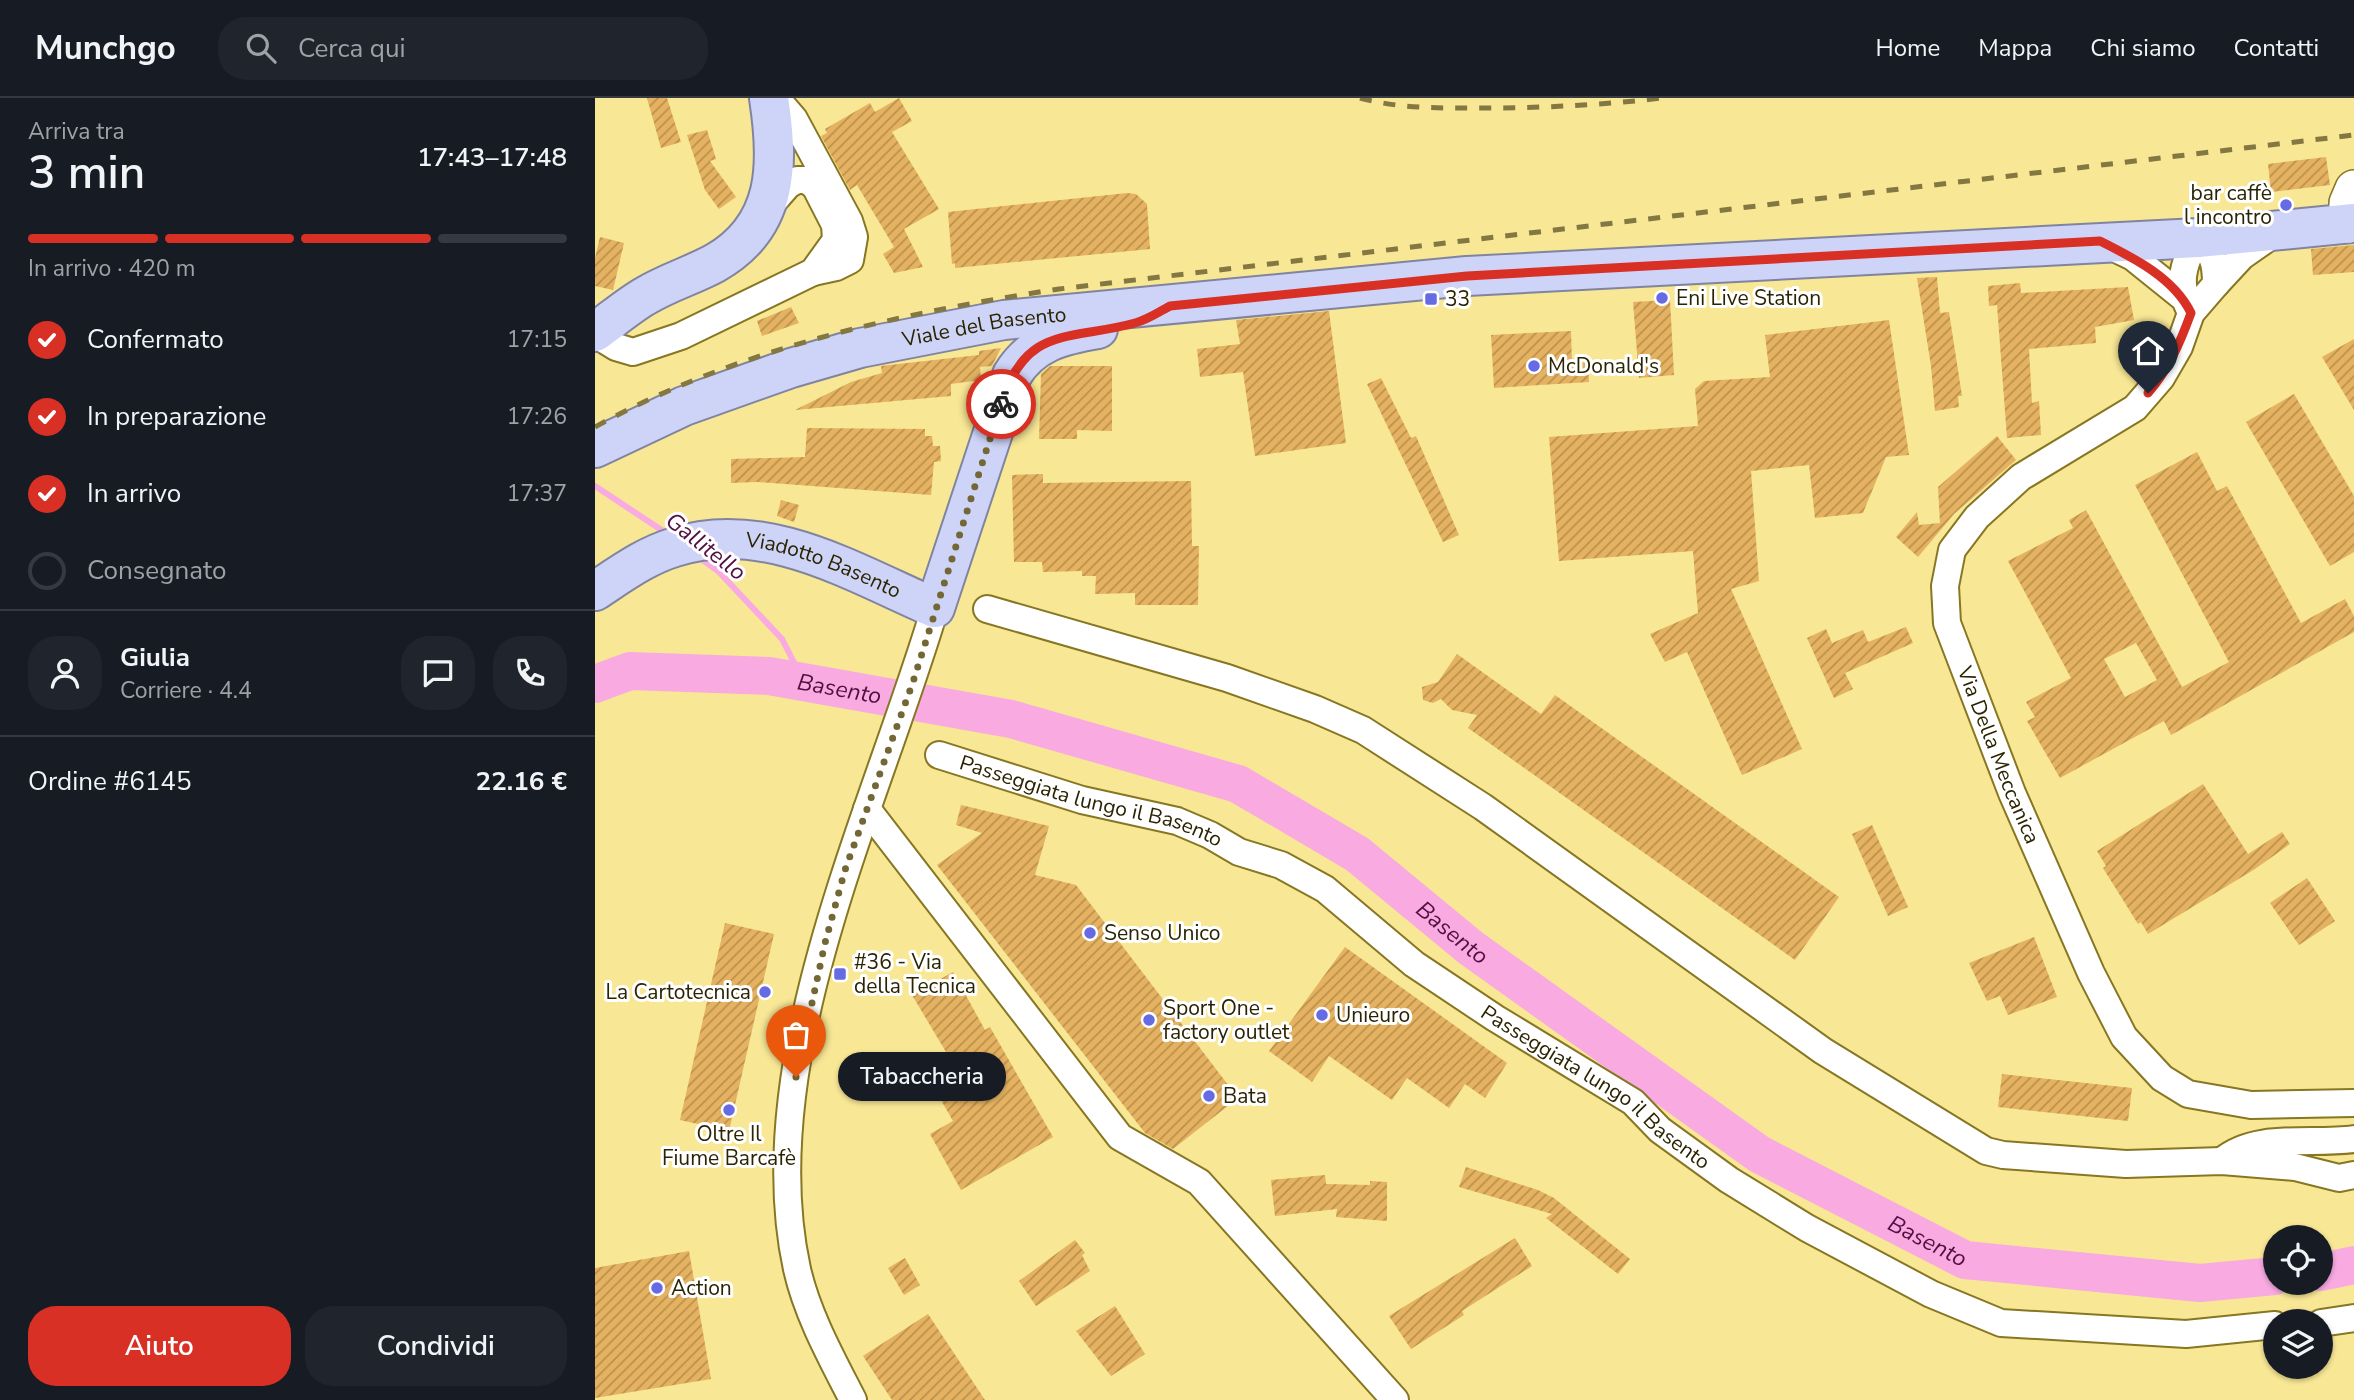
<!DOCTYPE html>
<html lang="it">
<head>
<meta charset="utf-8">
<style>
	:root { --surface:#171b24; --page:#20242c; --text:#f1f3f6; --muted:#9ea1a6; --line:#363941; --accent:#d93025 }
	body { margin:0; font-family:"Nunito Sans",sans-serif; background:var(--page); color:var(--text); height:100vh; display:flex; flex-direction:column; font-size:26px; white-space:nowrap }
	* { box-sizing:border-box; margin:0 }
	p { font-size:23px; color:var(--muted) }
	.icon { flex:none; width:38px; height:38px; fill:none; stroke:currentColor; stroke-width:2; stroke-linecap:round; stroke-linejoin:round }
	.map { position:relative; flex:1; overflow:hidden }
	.side { display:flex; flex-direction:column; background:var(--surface); width:595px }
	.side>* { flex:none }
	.tools { position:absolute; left:1668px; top:1127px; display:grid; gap:14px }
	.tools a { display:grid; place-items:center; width:70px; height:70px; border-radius:50%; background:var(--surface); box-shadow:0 2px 5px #0004; font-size:35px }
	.pin { position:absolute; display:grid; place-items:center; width:60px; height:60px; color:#fff; margin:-72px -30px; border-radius:50% 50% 50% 0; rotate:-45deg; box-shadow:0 0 7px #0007 }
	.pin .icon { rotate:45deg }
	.courier { position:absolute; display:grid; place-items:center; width:70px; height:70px; margin:-35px; border:5px solid #d93025; border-radius:50%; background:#fff; color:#222; box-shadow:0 2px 9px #0007 }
	.bubble { position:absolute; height:49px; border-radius:24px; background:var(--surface); box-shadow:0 2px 5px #0004; font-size:23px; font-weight:600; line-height:49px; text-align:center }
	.summary em { font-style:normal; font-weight:600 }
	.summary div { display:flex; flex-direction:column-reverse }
	.summary { display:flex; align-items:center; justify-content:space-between; height:119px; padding:0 28px }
	h1 { font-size:46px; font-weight:600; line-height:52px }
	.bar { display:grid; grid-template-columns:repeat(4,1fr); gap:10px 7px; align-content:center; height:84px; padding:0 28px }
	.bar i { height:9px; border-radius:5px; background:var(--line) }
	.bar .current { background:var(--accent) }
	.bar p { grid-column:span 4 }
	.line { display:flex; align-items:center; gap:18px; padding:0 28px; border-top:2px solid var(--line) }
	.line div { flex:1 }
	.round { display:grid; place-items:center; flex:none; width:74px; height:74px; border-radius:28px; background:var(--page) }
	ol { padding:0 28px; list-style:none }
	li { display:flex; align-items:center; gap:21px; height:77px }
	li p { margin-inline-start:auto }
	li .icon { padding:7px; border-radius:50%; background:var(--accent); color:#fff; stroke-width:4 }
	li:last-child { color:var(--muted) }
	li i { width:38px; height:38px; border:4px solid var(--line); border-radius:50% }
	.action { display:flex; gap:14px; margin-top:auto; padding:14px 28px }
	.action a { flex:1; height:80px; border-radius:28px; background:var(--accent); color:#fff; font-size:28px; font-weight:600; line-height:80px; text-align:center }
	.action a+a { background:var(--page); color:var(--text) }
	header { display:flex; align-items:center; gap:42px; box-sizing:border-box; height:98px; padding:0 35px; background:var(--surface); border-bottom:2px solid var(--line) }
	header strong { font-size:33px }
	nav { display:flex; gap:38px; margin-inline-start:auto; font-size:24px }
	.search { width:490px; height:63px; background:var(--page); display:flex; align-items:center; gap:18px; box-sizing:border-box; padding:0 24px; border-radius:28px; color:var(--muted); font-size:26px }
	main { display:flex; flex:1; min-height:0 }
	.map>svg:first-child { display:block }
</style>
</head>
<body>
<header>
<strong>Munchgo</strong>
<div class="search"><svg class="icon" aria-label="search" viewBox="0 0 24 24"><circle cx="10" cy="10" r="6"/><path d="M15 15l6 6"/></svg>Cerca qui</div>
<nav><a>Home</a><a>Mappa</a><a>Chi siamo</a><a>Contatti</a></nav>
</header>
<main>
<section class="side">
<div class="summary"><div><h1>3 min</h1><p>Arriva tra</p></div><em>17:43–17:48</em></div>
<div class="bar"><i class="current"></i><i class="current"></i><i class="current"></i><i></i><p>In arrivo · 420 m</p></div>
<ol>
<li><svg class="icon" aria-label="check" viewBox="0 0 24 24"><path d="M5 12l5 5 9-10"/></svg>Confermato<p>17:15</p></li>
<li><svg class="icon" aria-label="check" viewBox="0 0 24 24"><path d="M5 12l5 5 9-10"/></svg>In preparazione<p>17:26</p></li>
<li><svg class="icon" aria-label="check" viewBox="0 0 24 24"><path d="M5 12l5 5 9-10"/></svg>In arrivo<p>17:37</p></li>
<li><i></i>Consegnato</li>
</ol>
<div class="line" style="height:126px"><a class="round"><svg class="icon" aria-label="person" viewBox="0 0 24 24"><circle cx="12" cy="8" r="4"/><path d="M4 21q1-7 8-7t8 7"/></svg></a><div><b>Giulia</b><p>Corriere · 4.4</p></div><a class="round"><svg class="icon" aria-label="chat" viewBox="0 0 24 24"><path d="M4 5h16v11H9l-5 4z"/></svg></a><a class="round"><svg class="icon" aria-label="phone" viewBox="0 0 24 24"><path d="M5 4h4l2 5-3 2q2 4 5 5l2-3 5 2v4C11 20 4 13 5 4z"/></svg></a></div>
<div class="line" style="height:91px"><div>Ordine #6145</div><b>22.16 €</b></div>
<div class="action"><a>Aiuto</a><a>Condividi</a></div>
</section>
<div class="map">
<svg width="1759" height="1302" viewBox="0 0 1759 1302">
	<defs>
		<pattern id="building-hatch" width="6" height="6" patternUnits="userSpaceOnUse" patternTransform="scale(1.75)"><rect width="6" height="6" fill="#e5b261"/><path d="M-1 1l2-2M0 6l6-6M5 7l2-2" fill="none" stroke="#ba914e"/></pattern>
	</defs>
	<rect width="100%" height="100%" fill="#f8e795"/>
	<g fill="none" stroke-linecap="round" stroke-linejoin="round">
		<!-- stream -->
		<g stroke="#f8aae1" stroke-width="6">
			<path d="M 0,388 L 74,437"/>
			<path d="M 102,458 L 123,473 L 187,541 L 209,584"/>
		</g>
		<!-- river -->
		<g stroke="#f8aae1" stroke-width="38">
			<path id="s1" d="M 0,586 L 35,573 L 174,578 L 416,621 L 643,686 L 762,756 L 876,850 L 1164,1056 L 1370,1162 L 1605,1185 L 1680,1178"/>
			<path d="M 1726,1174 L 1759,1167"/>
		</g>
	</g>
	<!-- building -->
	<g fill="url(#building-hatch)" fill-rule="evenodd">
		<path d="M 52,0 L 72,0 L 86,44 L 66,50 Z"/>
		<path d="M 304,0 L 317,23 L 297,34 L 344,111 L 309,131 L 328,169 L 299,175 L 288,156 L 299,149 L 262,87 L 255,92 L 226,38 L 232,35 L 230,31 L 275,5 L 280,14 Z"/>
		<path d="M 112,32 L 121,61 L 115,63 L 141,99 L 124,111 L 110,92 L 92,37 Z"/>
		<path d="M 1731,59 L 1735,87 L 1676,94 L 1673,66 Z"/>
		<path d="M 532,95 L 541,96 L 552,106 L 555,151 L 360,170 L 360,165 L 357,166 L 353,114 Z"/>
		<path d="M 5,139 L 29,145 L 18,192 L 0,188 L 0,160 Z"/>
		<path d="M 1759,147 L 1759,174 L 1718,177 L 1716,151 Z"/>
		<path d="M 1342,179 L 1345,215 L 1354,214 L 1367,298 L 1363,298 L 1364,309 L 1340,313 L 1336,268 L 1322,180 Z"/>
		<path d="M 1425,185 L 1426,195 L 1533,189 L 1539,222 L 1500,229 L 1501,245 L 1434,251 L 1437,305 L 1444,303 L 1446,337 L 1412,340 L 1402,207 L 1394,208 L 1393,188 Z"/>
		<path d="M 1075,202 L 1079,277 L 1044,280 L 1038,204 Z"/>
		<path d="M 196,209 L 204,225 L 167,238 L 162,223 Z"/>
		<path d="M 734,213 L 751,345 L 660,358 L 648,274 L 605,279 L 602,251 L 645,246 L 641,222 Z"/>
		<path d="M 1294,222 L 1314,357 L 1291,359 L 1268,415 L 1220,420 L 1214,367 L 1156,373 L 1164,483 L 1136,491 L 1207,651 L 1147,677 L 1092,554 L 1070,564 L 1055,536 L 1103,515 L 1098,453 L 964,463 L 954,339 L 1103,328 L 1100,291 L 1109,283 L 1175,279 L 1170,237 Z"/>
		<path d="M 976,233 L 977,265 L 993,264 L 994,284 L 899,290 L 896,237 Z"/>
		<path d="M 1759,241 L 1759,312 L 1727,259 Z"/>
		<path d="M 406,250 L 397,268 L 385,269 L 386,282 L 356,286 L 356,298 L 200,312 L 256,284 L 287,275 L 286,268 L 384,257 L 384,253 Z"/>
		<path d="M 455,268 L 517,268 L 517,333 L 482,332 L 482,341 L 444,341 L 446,276 Z"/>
		<path d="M 786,280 L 816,340 L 821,338 L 864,437 L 848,444 L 772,286 Z"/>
		<path d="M 1699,296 L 1759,398 L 1759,454 L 1735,468 L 1651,324 Z"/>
		<path d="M 212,330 L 330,331 L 330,338 L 337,338 L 338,348 L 345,348 L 346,363 L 339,364 L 336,397 L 162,384 L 136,385 L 136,361 L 210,359 Z"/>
		<path d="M 1402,338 L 1421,362 L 1359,416 L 1323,459 L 1301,439 L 1322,414 L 1324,427 L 1345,425 L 1343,389 Z"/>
		<path d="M 1602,354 L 1622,393 L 1632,388 L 1706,525 L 1750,501 L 1759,518 L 1759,534 L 1576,637 L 1569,623 L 1465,680 L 1432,623 L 1440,619 L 1431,604 L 1476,580 L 1413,463 L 1478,430 L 1474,422 L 1491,412 L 1587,589 L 1634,564 L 1540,387 ZM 1541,545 L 1562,582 L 1530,599 L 1509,561 Z"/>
		<path d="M 448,376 L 448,385 L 596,383 L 597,448 L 604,448 L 603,507 L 540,507 L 540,495 L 500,496 L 501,478 L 487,478 L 487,473 L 448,474 L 447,464 L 419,464 L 417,377 Z"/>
		<path d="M 186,402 L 204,407 L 199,424 L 182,418 Z"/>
		<path d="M 1311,529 L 1318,545 L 1250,575 L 1258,591 L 1239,600 L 1212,540 L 1231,531 L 1237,545 L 1268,532 L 1273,544 Z"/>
		<path d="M 862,556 L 946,616 L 960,597 L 1244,799 L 1200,862 L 873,630 L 882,617 L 857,612 L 846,601 L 838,605 L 828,602 L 827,589 L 843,584 Z"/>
		<path d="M 1608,686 L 1653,756 L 1687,734 L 1695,746 L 1660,771 L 1553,836 L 1546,824 L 1543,826 L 1508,770 L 1511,768 L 1502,753 Z"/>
		<path d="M 366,707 L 454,728 L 440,777 L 481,787 L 643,1000 L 578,1051 L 550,1035 L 342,767 L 387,735 L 361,727 Z"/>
		<path d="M 1277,727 L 1313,809 L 1293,818 L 1257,736 Z"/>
		<path d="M 1712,780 L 1740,823 L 1704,847 L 1675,805 Z"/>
		<path d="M 130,825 L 179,836 L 134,1033 L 85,1022 Z"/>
		<path d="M 1439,839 L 1462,899 L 1413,917 L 1405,898 L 1392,903 L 1374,865 Z"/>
		<path d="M 750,849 L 912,965 L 890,1000 L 870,986 L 854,1010 L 812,980 L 797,1002 L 734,958 L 717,984 L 674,953 Z"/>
		<path d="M 358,874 L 390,932 L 395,929 L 458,1039 L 366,1092 L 335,1036 L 358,1023 L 327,969 L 351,954 L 317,897 Z"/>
		<path d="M 1407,976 L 1537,990 L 1533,1023 L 1403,1009 Z"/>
		<path d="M 871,1069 L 943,1092 L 959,1100 L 1035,1161 L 1023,1176 L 951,1120 L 957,1116 L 864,1089 Z"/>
		<path d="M 730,1077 L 731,1086 L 775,1087 L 775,1083 L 792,1084 L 792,1123 L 741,1119 L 742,1111 L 680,1118 L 676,1082 Z"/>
		<path d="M 920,1140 L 937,1168 L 867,1213 L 869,1217 L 816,1251 L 794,1218 Z"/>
		<path d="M 480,1142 L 490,1155 L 487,1157 L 495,1173 L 441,1208 L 424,1183 Z"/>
		<path d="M 94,1153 L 116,1281 L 0,1300 L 0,1170 Z"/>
		<path d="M 310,1160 L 325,1187 L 309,1197 L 293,1170 Z"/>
		<path d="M 520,1208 L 550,1256 L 516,1278 L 481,1233 Z"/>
		<path d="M 333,1216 L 390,1302 L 297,1302 L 268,1258 Z"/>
	</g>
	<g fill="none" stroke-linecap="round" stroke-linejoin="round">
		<defs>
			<g id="street">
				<path d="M 181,0 L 199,21 L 254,123 L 259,139 L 255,162 L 241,169 L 218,174"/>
				<path d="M 1513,147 L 1538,159 L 1589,200"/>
				<path d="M 1621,186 L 1647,158 L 1680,135"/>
				<path id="s2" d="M 1596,215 C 1582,187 1587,166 1603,140 C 1618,155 1621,165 1621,186 L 1596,215 L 1584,249 L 1566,280 L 1540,310 L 1426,379 L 1382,419 L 1357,452 L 1350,488 L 1352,525 L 1417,695 L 1496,875 L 1529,939 L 1567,980 L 1593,996 L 1656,1007 L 1759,1005"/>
				<path d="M 0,236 L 21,249 L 38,254 L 86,238 L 218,174 L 241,142 L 240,127 L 220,88 L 211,82 L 202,82 L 193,87 L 171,112"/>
				<path d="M 392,511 L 632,580 L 720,611 L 768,632 L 888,709 L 1228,953 L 1391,1053 L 1408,1057 L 1531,1066 L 1627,1063 L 1700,1069 L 1744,1080 L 1759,1077"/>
				<path id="s3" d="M 344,657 L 487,702 L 582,723 L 615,737 L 644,754 L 686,767 L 730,791 L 819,866 L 900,920 L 1038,1004 L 1065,1032 L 1134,1082 L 1212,1130 L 1336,1196 L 1406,1225 L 1591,1236 L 1680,1227"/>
				<path d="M 272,711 L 525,1039 L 604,1084 L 800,1302"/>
				<path d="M 1627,1063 C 1661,1034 1717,1047 1759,1041"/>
				<path d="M 1726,1225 L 1759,1220"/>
				<path d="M 258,1302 C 237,1261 212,1216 202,1171 C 156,961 281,709 340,510"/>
			</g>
			<path id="secondary" d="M 1754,126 L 1753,105 L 1759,91"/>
			<g id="primary">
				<path d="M 0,234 C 17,222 34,207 52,197 C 74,184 98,177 120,165 C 185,128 184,65 174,0"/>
				<path id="s4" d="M 0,350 L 89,308 L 196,270 L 265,250 L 409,222 L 872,178 L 1603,140 L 1759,125"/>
				<path id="s5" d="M 0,493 C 26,476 50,458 80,449 C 170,420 259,475 340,510 L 417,277 C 437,244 467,237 503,231"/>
			</g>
		</defs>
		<!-- street casing -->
		<use href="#street" stroke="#877622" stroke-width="30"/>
		<!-- secondary casing -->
		<use href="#secondary" stroke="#877622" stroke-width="40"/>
		<!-- primary casing -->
		<use href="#primary" stroke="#80849f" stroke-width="42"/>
		<!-- street -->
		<use href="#street" stroke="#fff" stroke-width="26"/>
		<!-- secondary -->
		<use href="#secondary" stroke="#fff" stroke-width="37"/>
		<!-- primary -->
		<use href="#primary" stroke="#ced4f8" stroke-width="38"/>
		<!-- rail -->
		<g stroke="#847842" stroke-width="5" stroke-dasharray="12 12" stroke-linecap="butt">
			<path d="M 765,0 C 805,11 846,10 888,10 C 948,10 1007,7 1067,0"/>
			<path d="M 0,329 C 141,251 305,215 464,191 L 1759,37"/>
		</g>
	</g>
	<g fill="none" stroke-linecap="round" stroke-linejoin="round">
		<!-- done -->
		<path stroke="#736835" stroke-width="7" stroke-dasharray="0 12.6" d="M 201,979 L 230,845 L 250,772 L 318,584 L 406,306"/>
		<!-- route -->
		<path stroke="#d93025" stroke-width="9" d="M 406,306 C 431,226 475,243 540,225 C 552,222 564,214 575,208 L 872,178 L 1505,143 C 1539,160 1579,180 1596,215 C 1585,245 1574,271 1553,295"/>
	</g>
	<!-- markers -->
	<g fill="#666ae3" stroke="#fff" stroke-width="2.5">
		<circle cx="1691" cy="107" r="7"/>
		<circle cx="1067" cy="200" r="7"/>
		<rect x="829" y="194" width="14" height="14" rx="3.5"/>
		<circle cx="939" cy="268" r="7"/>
		<circle cx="495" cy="835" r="7"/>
		<rect x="238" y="869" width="14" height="14" rx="3.5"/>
		<circle cx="170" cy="894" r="7"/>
		<circle cx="727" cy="917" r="7"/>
		<circle cx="554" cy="922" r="7"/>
		<circle cx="614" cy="998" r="7"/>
		<circle cx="134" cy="1012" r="7"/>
		<circle cx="62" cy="1190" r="7"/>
	</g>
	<g text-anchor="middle" stroke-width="6" stroke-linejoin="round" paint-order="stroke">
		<!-- poi labels -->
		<g font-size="21" fill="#2b2402" stroke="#fff" text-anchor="start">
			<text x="1677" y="102" text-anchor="end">bar caffè<tspan x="1677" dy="24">l incontro</tspan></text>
			<text x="1081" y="207">Eni Live Station</text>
			<text x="850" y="208">33</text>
			<text x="953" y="275">McDonald's</text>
			<text x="509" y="842">Senso Unico</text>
			<text x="259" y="871">#36 - Via<tspan x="259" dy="24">della Tecnica</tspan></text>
			<text x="156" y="901" text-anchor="end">La Cartotecnica</text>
			<text x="568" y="917">Sport One -<tspan x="568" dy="24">factory outlet</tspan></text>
			<text x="741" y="924">Unieuro</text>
			<text x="628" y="1005">Bata</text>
			<text x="134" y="1043" text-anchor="middle">Oltre Il<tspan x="134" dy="24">Fiume Barcafè</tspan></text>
			<text x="76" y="1197">Action</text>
		</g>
		<!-- street labels -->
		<g font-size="21" fill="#2b2402" stroke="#fff">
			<text dy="7" stroke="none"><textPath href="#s4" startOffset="410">Viale del Basento</textPath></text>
			<text dy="7" stroke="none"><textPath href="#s5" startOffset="245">Viadotto Basento</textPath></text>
			<text dy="7" stroke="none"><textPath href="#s2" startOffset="730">Via Della Meccanica</textPath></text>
			<text dy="7" stroke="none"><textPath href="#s3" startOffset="159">Passeggiata lungo il Basento</textPath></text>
			<text dy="7" stroke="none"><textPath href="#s3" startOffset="747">Passeggiata lungo il Basento</textPath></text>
		</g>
		<!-- water labels -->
		<g font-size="23" font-style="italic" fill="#520f44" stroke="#fff">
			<text transform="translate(111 448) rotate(38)" y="8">Gallitello</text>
			<text dy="8" stroke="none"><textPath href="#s1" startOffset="248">Basento</textPath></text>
			<text dy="8" stroke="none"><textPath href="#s1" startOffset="920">Basento</textPath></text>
			<text dy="8" stroke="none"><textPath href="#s1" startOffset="1488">Basento</textPath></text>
		</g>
	</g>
</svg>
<div class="tools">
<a><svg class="icon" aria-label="locate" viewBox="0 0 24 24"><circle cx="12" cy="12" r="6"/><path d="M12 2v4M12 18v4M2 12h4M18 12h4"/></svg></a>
<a><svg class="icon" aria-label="layers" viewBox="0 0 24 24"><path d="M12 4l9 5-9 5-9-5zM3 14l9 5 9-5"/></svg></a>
</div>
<div class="pin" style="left:201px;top:979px;background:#ea580c"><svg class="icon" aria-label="bag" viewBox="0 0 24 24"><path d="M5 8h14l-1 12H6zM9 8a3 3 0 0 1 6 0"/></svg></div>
<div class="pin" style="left:1553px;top:295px;background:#1f2937"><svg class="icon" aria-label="home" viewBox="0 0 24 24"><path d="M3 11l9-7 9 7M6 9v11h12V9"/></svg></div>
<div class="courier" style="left:406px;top:306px"><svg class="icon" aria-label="bike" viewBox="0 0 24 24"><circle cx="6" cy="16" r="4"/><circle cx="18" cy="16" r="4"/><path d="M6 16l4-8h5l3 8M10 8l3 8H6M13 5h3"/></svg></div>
<div class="bubble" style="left:243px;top:954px;width:168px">Tabaccheria</div>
</div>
</main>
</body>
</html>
